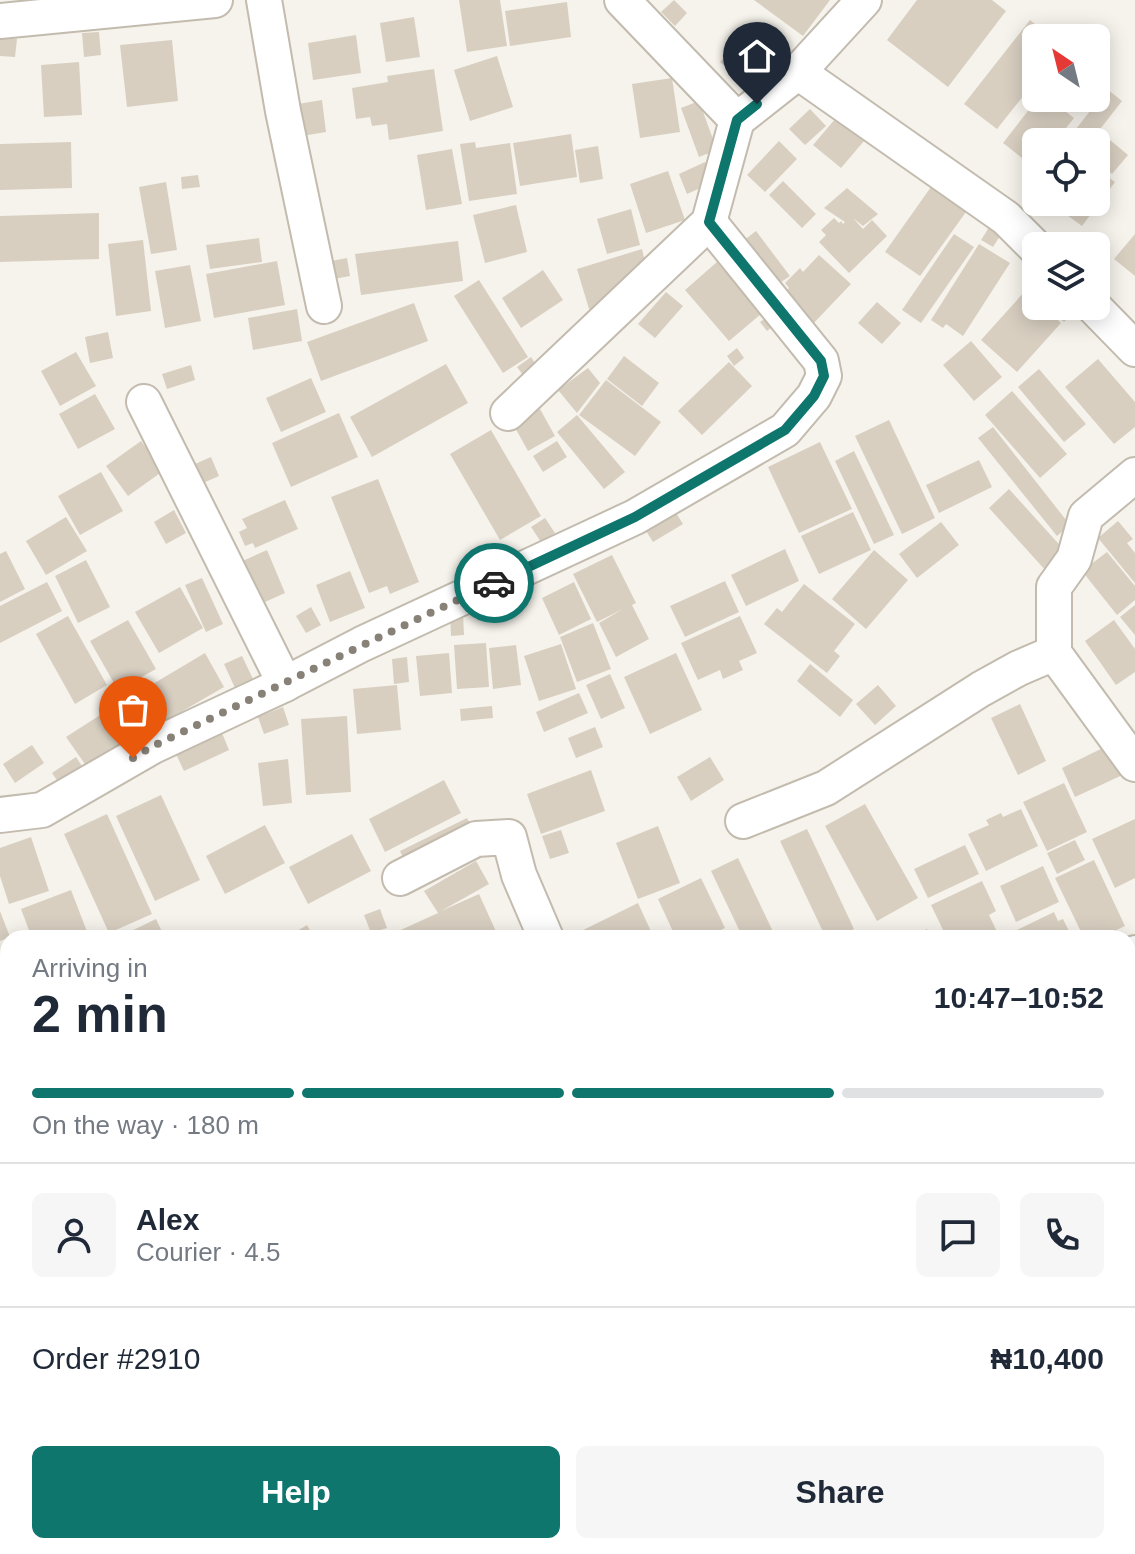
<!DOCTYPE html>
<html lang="en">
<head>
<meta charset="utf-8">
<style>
	:root { --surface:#fff; --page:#f6f6f7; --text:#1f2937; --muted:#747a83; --line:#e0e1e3; --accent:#0f766e }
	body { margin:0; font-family:Arial,sans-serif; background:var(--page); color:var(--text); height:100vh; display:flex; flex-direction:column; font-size:30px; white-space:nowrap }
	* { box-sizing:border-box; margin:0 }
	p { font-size:26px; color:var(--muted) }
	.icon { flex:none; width:44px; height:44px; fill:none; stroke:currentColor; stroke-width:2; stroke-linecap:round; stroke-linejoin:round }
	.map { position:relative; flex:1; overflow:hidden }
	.panel { position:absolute; left:0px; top:930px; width:1136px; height:624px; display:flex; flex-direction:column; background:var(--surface); border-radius:24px 24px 0 0; box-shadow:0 4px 20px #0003 }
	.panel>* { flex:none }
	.needle { width:52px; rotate:325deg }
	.controls { position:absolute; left:1022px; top:24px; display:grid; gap:16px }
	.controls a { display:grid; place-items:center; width:88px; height:88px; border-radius:12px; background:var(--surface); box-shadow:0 4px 20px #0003; font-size:40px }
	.pin { position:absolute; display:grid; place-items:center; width:68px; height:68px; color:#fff; margin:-82px -34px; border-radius:50% 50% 50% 0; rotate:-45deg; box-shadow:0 0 8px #0007 }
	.pin .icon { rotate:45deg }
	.courier { position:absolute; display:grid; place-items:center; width:80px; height:80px; margin:-40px; border:6px solid #0f766e; border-radius:50%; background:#fff; color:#222; box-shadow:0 2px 10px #0007 }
	.overview em { font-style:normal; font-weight:800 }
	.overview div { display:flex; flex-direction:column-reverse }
	.overview { display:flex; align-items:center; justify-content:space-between; height:136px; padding:0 32px }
	h1 { font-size:52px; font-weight:800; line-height:60px }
	.bar { display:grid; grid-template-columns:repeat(4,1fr); gap:12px 8px; align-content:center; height:96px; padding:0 32px }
	.bar i { height:10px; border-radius:6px; background:var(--line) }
	.bar .current { background:var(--accent) }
	.bar p { grid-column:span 4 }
	.line { display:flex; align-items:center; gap:20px; padding:0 32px; border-top:2px solid var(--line) }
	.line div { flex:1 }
	.round { display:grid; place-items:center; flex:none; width:84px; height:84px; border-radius:12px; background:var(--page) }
	.button { display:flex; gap:16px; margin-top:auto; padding:16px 32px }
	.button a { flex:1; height:92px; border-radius:12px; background:var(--accent); color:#fff; font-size:32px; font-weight:800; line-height:92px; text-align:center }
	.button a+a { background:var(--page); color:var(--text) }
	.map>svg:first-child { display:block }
</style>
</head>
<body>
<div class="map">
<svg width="1135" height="1554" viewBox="0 0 1135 1554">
	<rect width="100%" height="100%" fill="#f6f3ec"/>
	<!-- building -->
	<g fill="#d8cfc1">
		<path d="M 459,0 L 500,0 L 507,46 L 467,52 Z"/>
		<path d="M 674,0 L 687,13 L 675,26 L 661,12 Z"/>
		<path d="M 754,0 L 830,0 L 803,36 Z"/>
		<path d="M 917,0 L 992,0 L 1006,11 L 948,87 L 887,40 Z"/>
		<path d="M 567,2 L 571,37 L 510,46 L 505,11 Z"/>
		<path d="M 414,17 L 420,57 L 386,62 L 380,23 Z"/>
		<path d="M 1030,20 L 1052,38 L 1036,38 L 1036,80 L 997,129 L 964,104 Z"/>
		<path d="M 99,32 L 101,55 L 84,57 L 82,33 Z"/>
		<path d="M 356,35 L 361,73 L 313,80 L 308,43 Z"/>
		<path d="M 0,37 L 17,39 L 15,57 L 0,56 Z"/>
		<path d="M 172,40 L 178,101 L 127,107 L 120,45 Z"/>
		<path d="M 739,41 L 770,68 L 786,49 L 800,62 L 760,88 L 736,67 L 732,72 L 720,62 Z"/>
		<path d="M 497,56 L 513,107 L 470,121 L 454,70 Z"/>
		<path d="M 79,62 L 82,115 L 44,117 L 41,65 Z"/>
		<path d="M 434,69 L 443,131 L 389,140 L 387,124 L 372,126 L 370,117 L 356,119 L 352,88 L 388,82 L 387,76 Z"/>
		<path d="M 672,78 L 680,132 L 640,138 L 632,84 Z"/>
		<path d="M 1107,89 L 1122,101 L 1090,142 L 1066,142 Z"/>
		<path d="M 1038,98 L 1048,98 L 1074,118 L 1055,142 L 1036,142 L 1036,169 L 1003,143 Z"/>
		<path d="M 322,100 L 326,132 L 302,136 L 298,104 Z"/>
		<path d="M 699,101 L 717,150 L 699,157 L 681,108 Z"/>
		<path d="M 810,109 L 826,126 L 805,145 L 789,129 Z"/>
		<path d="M 842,111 L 870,134 L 841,168 L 813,145 Z"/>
		<path d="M 571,134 L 577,177 L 520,186 L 513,143 Z"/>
		<path d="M 1104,135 L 1128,155 L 1112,174 L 1096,160 L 1096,144 Z"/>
		<path d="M 779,141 L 797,159 L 765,192 L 747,175 Z"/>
		<path d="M 71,142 L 72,188 L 0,190 L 0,144 Z"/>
		<path d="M 475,142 L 476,148 L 510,143 L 517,194 L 469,201 L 460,144 Z"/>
		<path d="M 598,146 L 603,179 L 580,183 L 575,150 Z"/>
		<path d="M 452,149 L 462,204 L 426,210 L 417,155 Z"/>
		<path d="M 705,162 L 714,182 L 687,194 L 679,174 Z"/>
		<path d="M 1096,168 L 1115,182 L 1082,226 L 1049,202 L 1096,202 Z"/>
		<path d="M 668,171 L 685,220 L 646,233 L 630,184 Z"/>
		<path d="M 198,175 L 200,187 L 182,189 L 181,177 Z"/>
		<path d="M 783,181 L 816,214 L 802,228 L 769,195 Z"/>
		<path d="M 166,182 L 177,250 L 151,254 L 139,187 Z"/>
		<path d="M 931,187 L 966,212 L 920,276 L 885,252 Z"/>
		<path d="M 847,188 L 878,214 L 863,226 L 853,218 L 863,229 L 872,220 L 887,236 L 849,273 L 819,242 L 826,235 L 821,230 L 834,218 L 839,223 L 841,221 L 843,224 L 845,222 L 824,208 Z"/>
		<path d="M 516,205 L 527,252 L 485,263 L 473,215 Z"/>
		<path d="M 631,209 L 640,245 L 607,254 L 597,219 Z"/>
		<path d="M 99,213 L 99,259 L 0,262 L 0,216 Z"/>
		<path d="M 993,221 L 1005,228 L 993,247 L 981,240 Z"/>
		<path d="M 756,231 L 790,276 L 781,282 L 786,289 L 775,297 L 738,245 Z"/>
		<path d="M 954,234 L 974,247 L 921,323 L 902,310 Z"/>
		<path d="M 1135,234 L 1135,276 L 1114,259 Z"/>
		<path d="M 259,238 L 262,262 L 210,269 L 206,245 Z"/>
		<path d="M 143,240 L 151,311 L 116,316 L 108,244 Z"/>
		<path d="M 458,241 L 463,281 L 361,295 L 355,254 Z"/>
		<path d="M 979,244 L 1010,263 L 963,336 L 946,324 L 943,328 L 931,320 Z"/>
		<path d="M 642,249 L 648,275 L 613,302 L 589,309 L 577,269 Z"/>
		<path d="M 819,255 L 851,284 L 811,326 L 780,298 L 789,288 L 785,283 L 800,268 L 803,272 Z"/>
		<path d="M 347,258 L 350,276 L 334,279 L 331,261 Z"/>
		<path d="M 277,261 L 285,305 L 214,318 L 206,274 Z"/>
		<path d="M 717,262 L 761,314 L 729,341 L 685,290 Z"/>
		<path d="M 190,265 L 201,321 L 165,328 L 155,271 Z"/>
		<path d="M 543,270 L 563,300 L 521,328 L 502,298 Z"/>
		<path d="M 479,280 L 528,357 L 503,373 L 454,296 Z"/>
		<path d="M 1026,290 L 1036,299 L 1036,306 L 1043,306 L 1061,323 L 1017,372 L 981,340 Z"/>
		<path d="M 666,292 L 683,306 L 655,338 L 638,324 Z"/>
		<path d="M 877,302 L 901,323 L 882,344 L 858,323 Z"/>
		<path d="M 414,303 L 428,341 L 321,381 L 307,342 Z"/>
		<path d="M 1047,306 L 1079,306 L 1064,322 Z"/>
		<path d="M 297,309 L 302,341 L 253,350 L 248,318 Z"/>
		<path d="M 766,318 L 773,326 L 767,331 L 760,322 Z"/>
		<path d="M 108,332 L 113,358 L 90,363 L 85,337 Z"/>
		<path d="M 971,341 L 1002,377 L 974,401 L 943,365 Z"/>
		<path d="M 737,348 L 744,358 L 734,366 L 727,356 Z"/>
		<path d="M 76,352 L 96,386 L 60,406 L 41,371 Z"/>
		<path d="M 624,356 L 659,383 L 642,406 L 607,379 Z"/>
		<path d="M 531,357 L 541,372 L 528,382 L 517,367 Z"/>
		<path d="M 1098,359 L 1135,402 L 1135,427 L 1114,444 L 1065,387 Z"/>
		<path d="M 729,362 L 752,386 L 702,435 L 678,411 Z"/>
		<path d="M 446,364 L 468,403 L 372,457 L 350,417 Z"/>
		<path d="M 191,365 L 195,380 L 167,389 L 162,374 Z"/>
		<path d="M 588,368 L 600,383 L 577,413 L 558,390 Z"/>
		<path d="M 1039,369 L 1086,424 L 1064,442 L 1018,387 Z"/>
		<path d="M 311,378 L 326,412 L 281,432 L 266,398 Z"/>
		<path d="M 606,380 L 661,422 L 635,456 L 579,415 Z"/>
		<path d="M 1012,391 L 1067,454 L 1040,478 L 985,415 Z"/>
		<path d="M 95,394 L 115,429 L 78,449 L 59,414 Z"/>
		<path d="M 540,409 L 555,436 L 528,451 L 513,424 Z"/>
		<path d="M 339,413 L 358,457 L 291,487 L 272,443 Z"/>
		<path d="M 577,415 L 625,472 L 604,489 L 557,432 Z"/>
		<path d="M 889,420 L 935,518 L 902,534 L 855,436 Z"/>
		<path d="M 993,427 L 1070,525 L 1057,536 L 978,438 Z"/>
		<path d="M 491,430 L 541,516 L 500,540 L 450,454 Z"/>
		<path d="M 141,441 L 163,471 L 128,496 L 106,466 Z"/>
		<path d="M 557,441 L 567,457 L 543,472 L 533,456 Z"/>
		<path d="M 820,442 L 852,509 L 799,533 L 768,467 Z"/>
		<path d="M 854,451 L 894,535 L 874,544 L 835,461 Z"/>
		<path d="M 211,457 L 219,476 L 203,483 L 195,464 Z"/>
		<path d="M 979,460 L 992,487 L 939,513 L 926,485 Z"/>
		<path d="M 101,472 L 123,511 L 80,535 L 58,496 Z"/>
		<path d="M 378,479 L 419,582 L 390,594 L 387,586 L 369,593 L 331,497 Z"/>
		<path d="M 1009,489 L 1066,552 L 1046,571 L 989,508 Z"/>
		<path d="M 285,500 L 298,529 L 255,548 L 253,543 L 245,546 L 239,532 L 247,528 L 242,519 Z"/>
		<path d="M 671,505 L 683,524 L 653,542 L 641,523 Z"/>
		<path d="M 174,510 L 186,533 L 166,544 L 154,522 Z"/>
		<path d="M 853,512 L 871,550 L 819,574 L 801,536 Z"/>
		<path d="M 66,517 L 87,551 L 46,575 L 26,541 Z"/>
		<path d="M 545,518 L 555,533 L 541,542 L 531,527 Z"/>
		<path d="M 1118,521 L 1133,539 L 1127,543 L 1135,553 L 1135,583 L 1098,538 Z"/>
		<path d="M 941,522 L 959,545 L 917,578 L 899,554 Z"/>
		<path d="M 785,549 L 799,581 L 746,606 L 731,575 Z"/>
		<path d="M 267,550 L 285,593 L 256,606 L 238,563 Z"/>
		<path d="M 874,550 L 908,580 L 866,629 L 832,599 Z"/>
		<path d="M 6,551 L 25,589 L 0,602 L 0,554 Z"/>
		<path d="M 1107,552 L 1135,586 L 1135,600 L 1117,615 L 1082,571 Z"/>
		<path d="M 612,555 L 636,603 L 632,605 L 649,639 L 616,657 L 599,623 L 623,609 L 597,622 L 573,574 Z"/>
		<path d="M 86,560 L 110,607 L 78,623 L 55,576 Z"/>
		<path d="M 350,571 L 365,608 L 330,622 L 316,585 Z"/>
		<path d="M 202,578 L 223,624 L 206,632 L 185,585 Z"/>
		<path d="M 725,581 L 739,612 L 685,637 L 670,606 Z"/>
		<path d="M 47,582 L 62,611 L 0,643 L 0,606 Z"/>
		<path d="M 574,582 L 591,619 L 559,635 L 542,598 Z"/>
		<path d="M 804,584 L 855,624 L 834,651 L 840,656 L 827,673 L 764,624 L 777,608 L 782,612 Z"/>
		<path d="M 512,586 L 518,614 L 502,617 L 497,589 Z"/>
		<path d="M 180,587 L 203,628 L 159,653 L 135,612 Z"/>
		<path d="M 1135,605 L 1135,635 L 1120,617 Z"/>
		<path d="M 311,607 L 321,625 L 306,633 L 296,616 Z"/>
		<path d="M 463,613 L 464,635 L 451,636 L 450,614 Z"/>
		<path d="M 68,616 L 107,685 L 75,704 L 36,634 Z"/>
		<path d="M 740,616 L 757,653 L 739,661 L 743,670 L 723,679 L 720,670 L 698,680 L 681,643 Z"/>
		<path d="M 128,620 L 156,669 L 118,690 L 90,641 Z"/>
		<path d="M 1114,620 L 1135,649 L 1135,672 L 1116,685 L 1085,641 Z"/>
		<path d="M 593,623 L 611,669 L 577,682 L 560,637 Z"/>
		<path d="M 486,643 L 489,687 L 457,689 L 454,645 Z"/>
		<path d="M 561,644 L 576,689 L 539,701 L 524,656 Z"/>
		<path d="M 516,645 L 521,685 L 493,689 L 489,648 Z"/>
		<path d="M 205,653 L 224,687 L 150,730 L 131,697 Z"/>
		<path d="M 449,653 L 452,693 L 420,696 L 416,656 Z"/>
		<path d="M 676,653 L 702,710 L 650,734 L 624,677 Z"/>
		<path d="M 242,656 L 254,681 L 236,690 L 224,664 Z"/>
		<path d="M 407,657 L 409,682 L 394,684 L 392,659 Z"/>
		<path d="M 810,664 L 853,700 L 840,717 L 797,681 Z"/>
		<path d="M 610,674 L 625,708 L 601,719 L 586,685 Z"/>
		<path d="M 397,685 L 401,730 L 357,734 L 353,689 Z"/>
		<path d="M 878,685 L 896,706 L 875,725 L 856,704 Z"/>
		<path d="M 579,693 L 588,713 L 544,732 L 536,712 Z"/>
		<path d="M 1020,704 L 1046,761 L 1018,775 L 991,718 Z"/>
		<path d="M 492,706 L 493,718 L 461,721 L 460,709 Z"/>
		<path d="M 283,707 L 289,725 L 264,734 L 258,717 Z"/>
		<path d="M 111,708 L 130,739 L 87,767 L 66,737 Z"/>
		<path d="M 347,716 L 351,792 L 306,795 L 301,719 Z"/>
		<path d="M 595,727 L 603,747 L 576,758 L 568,738 Z"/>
		<path d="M 222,733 L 229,750 L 184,771 L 176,754 Z"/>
		<path d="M 1115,742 L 1129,772 L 1075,797 L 1062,768 Z"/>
		<path d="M 32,745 L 44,763 L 15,783 L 3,764 Z"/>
		<path d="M 76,757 L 86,772 L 63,789 L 52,773 Z"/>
		<path d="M 710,757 L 724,780 L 691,801 L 677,777 Z"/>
		<path d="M 288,759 L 292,803 L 263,806 L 258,763 Z"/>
		<path d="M 591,770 L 605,811 L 541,834 L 527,794 Z"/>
		<path d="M 444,780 L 461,813 L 385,852 L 369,819 Z"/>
		<path d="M 1064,783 L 1087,832 L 1047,851 L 1023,802 Z"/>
		<path d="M 161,795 L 200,880 L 155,901 L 116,816 Z"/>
		<path d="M 865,804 L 918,898 L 877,921 L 825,826 Z"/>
		<path d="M 1021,809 L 1038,846 L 986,871 L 968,834 L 989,825 L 986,820 L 1001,813 L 1003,817 Z"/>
		<path d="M 107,814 L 152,914 L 109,933 L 64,834 Z"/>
		<path d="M 467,818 L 476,835 L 408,869 L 400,851 Z"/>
		<path d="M 1135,819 L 1135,878 L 1115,888 L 1092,839 Z"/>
		<path d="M 265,825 L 285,863 L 225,894 L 206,856 Z"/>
		<path d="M 658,826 L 680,883 L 638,899 L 616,843 Z"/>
		<path d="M 807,829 L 854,929 L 836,938 L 826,938 L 780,841 Z"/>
		<path d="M 561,830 L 569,853 L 550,859 L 542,836 Z"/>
		<path d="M 352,834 L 371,871 L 308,904 L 289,867 Z"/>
		<path d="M 31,837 L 49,891 L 9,904 L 0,876 L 0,848 Z"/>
		<path d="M 1075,840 L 1085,860 L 1057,874 L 1047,853 Z"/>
		<path d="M 965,845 L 979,874 L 928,898 L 914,869 Z"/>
		<path d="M 738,858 L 776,938 L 743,938 L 711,871 Z"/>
		<path d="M 1094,860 L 1125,926 L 1100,938 L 1084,938 L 1055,878 Z"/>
		<path d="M 476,861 L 489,884 L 441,911 L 479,894 L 499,938 L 383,938 L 438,913 L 424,891 Z"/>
		<path d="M 1043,866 L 1059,902 L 1016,922 L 1000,886 Z"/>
		<path d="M 701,878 L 725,928 L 704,938 L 676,938 L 658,899 Z"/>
		<path d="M 982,881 L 996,911 L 989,915 L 1000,938 L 947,938 L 931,905 Z"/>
		<path d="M 71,890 L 88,934 L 77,938 L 32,938 L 21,909 Z"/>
		<path d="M 638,903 L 654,938 L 572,938 L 571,936 Z"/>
		<path d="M 380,909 L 387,928 L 371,933 L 364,915 Z"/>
		<path d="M 0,911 L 10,937 L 0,941 Z"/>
		<path d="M 1054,912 L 1058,921 L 1063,919 L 1069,931 L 1064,933 L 1066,938 L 1018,938 L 1015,931 Z"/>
		<path d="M 156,919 L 165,938 L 124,938 L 123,935 Z"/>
		<path d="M 307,925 L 314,938 L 285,938 Z"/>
		<path d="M 927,929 L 931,938 L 907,938 Z"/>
		<path d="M 8,950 L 8,1012 L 1,1016 L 0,953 Z"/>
		<path d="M 1135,1020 L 1135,1105 L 1128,1092 L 1128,1024 Z"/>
		<path d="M 3,1028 L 8,1038 L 8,1077 L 0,1080 L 0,1030 Z"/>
		<path d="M 1128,1099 L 1135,1111 L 1135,1115 L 1128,1119 Z"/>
		<path d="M 1135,1133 L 1135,1182 L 1128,1170 L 1128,1137 Z"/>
		<path d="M 8,1157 L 8,1212 L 0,1191 L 0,1160 Z"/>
		<path d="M 0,1198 L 6,1214 L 0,1216 Z"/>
		<path d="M 1135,1224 L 1135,1275 L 1128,1260 L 1128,1227 Z"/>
		<path d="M 8,1458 L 8,1513 L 0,1515 L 0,1461 Z"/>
		<path d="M 8,1540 L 8,1546 L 32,1546 L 35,1554 L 0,1554 L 0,1543 Z"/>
		<path d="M 225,1546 L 277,1546 L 281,1554 L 207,1554 Z"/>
		<path d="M 291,1546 L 330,1546 L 312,1554 L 294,1554 Z"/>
		<path d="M 389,1546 L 416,1546 L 420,1554 L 371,1554 Z"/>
		<path d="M 859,1546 L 871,1546 L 874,1554 L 853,1554 L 852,1549 Z"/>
		<path d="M 902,1546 L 941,1546 L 944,1554 L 903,1554 Z"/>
		<path d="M 1006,1546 L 1061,1546 L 1066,1554 L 1011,1554 Z"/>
	</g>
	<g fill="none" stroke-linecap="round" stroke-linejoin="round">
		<defs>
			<g id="minor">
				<path d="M 264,0 L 283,111 L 324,306"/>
				<path d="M 622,0 L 737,120"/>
				<path d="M 0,21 L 215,0"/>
				<path d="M 798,72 L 1006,218 L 1036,248"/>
				<path d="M 1093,306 L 1135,349"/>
				<path d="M 144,402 L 285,684"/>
				<path d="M 508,413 L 709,222 L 737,120 L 798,72 L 864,0"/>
				<path d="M 1054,653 L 1054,587 L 1074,559 L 1086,516 L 1135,475"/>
				<path d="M 0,815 L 42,810 L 153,746 L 285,684 L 362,644 L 635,517 L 785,430 L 814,396 L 824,376 L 821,361 L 709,222"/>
				<path d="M 743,821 L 826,788 L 981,689 L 1019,668 L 1054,653 L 1135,764"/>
				<path d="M 400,878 L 476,839 L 509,837 L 519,875 L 546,938"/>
				<path d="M 1128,962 L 1135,953"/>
				<path d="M 0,1133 L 8,1129"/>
				<path d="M 1128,1351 L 1135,1345"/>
				<path d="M 0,1367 L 8,1385"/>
				<path d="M 82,1546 L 85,1554"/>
				<path d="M 426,1546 L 429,1554"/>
				<path d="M 1094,1546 L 1099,1554"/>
				<path d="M 772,1554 L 789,1546"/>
			</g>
		</defs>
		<!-- minor casing -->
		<use href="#minor" stroke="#c2bbae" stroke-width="38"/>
		<!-- minor -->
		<use href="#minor" stroke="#fff" stroke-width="34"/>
	</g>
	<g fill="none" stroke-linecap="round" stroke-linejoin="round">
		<!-- done -->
		<path stroke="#878178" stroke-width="8" stroke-dasharray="0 14.4" d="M 133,758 L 153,746 C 267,692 380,636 494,583"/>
		<!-- route -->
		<path stroke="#0f766e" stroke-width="10" d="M 494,583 L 635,517 L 785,430 L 814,396 L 824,376 L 821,361 L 709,222 L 737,120 L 757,104"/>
	</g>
</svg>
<div class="controls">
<a><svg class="needle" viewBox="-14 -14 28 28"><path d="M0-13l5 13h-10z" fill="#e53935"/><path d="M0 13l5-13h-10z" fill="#747a83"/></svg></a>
<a><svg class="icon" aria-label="locate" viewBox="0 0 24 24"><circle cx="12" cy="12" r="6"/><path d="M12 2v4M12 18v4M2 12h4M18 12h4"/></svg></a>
<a><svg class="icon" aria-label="layers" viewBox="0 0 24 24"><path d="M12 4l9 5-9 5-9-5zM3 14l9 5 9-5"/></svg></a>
</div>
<div class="pin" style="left:133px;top:758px;background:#ea580c"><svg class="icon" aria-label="bag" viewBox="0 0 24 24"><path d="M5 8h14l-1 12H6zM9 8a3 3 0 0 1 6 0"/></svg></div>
<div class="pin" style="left:757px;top:104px;background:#1f2937"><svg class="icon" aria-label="home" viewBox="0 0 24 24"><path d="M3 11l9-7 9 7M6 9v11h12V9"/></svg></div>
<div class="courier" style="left:494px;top:583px"><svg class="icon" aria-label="car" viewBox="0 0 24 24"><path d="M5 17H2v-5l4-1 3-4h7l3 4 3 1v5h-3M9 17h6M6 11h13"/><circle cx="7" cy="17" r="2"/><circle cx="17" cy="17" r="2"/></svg></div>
<section class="panel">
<div class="overview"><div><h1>2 min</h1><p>Arriving in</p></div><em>10:47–10:52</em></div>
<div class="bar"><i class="current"></i><i class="current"></i><i class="current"></i><i></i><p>On the way · 180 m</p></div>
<div class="line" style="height:144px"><a class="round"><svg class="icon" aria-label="person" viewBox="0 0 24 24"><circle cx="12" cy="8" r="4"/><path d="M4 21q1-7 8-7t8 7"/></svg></a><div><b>Alex</b><p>Courier · 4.5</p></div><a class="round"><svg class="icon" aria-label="chat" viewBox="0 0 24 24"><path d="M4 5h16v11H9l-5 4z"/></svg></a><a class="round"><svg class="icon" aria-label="phone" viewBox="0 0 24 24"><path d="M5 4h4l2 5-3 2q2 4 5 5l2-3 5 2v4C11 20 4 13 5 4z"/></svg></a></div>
<div class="line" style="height:104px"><div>Order #2910</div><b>₦10,400</b></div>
<div class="button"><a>Help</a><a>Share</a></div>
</section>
</div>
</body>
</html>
